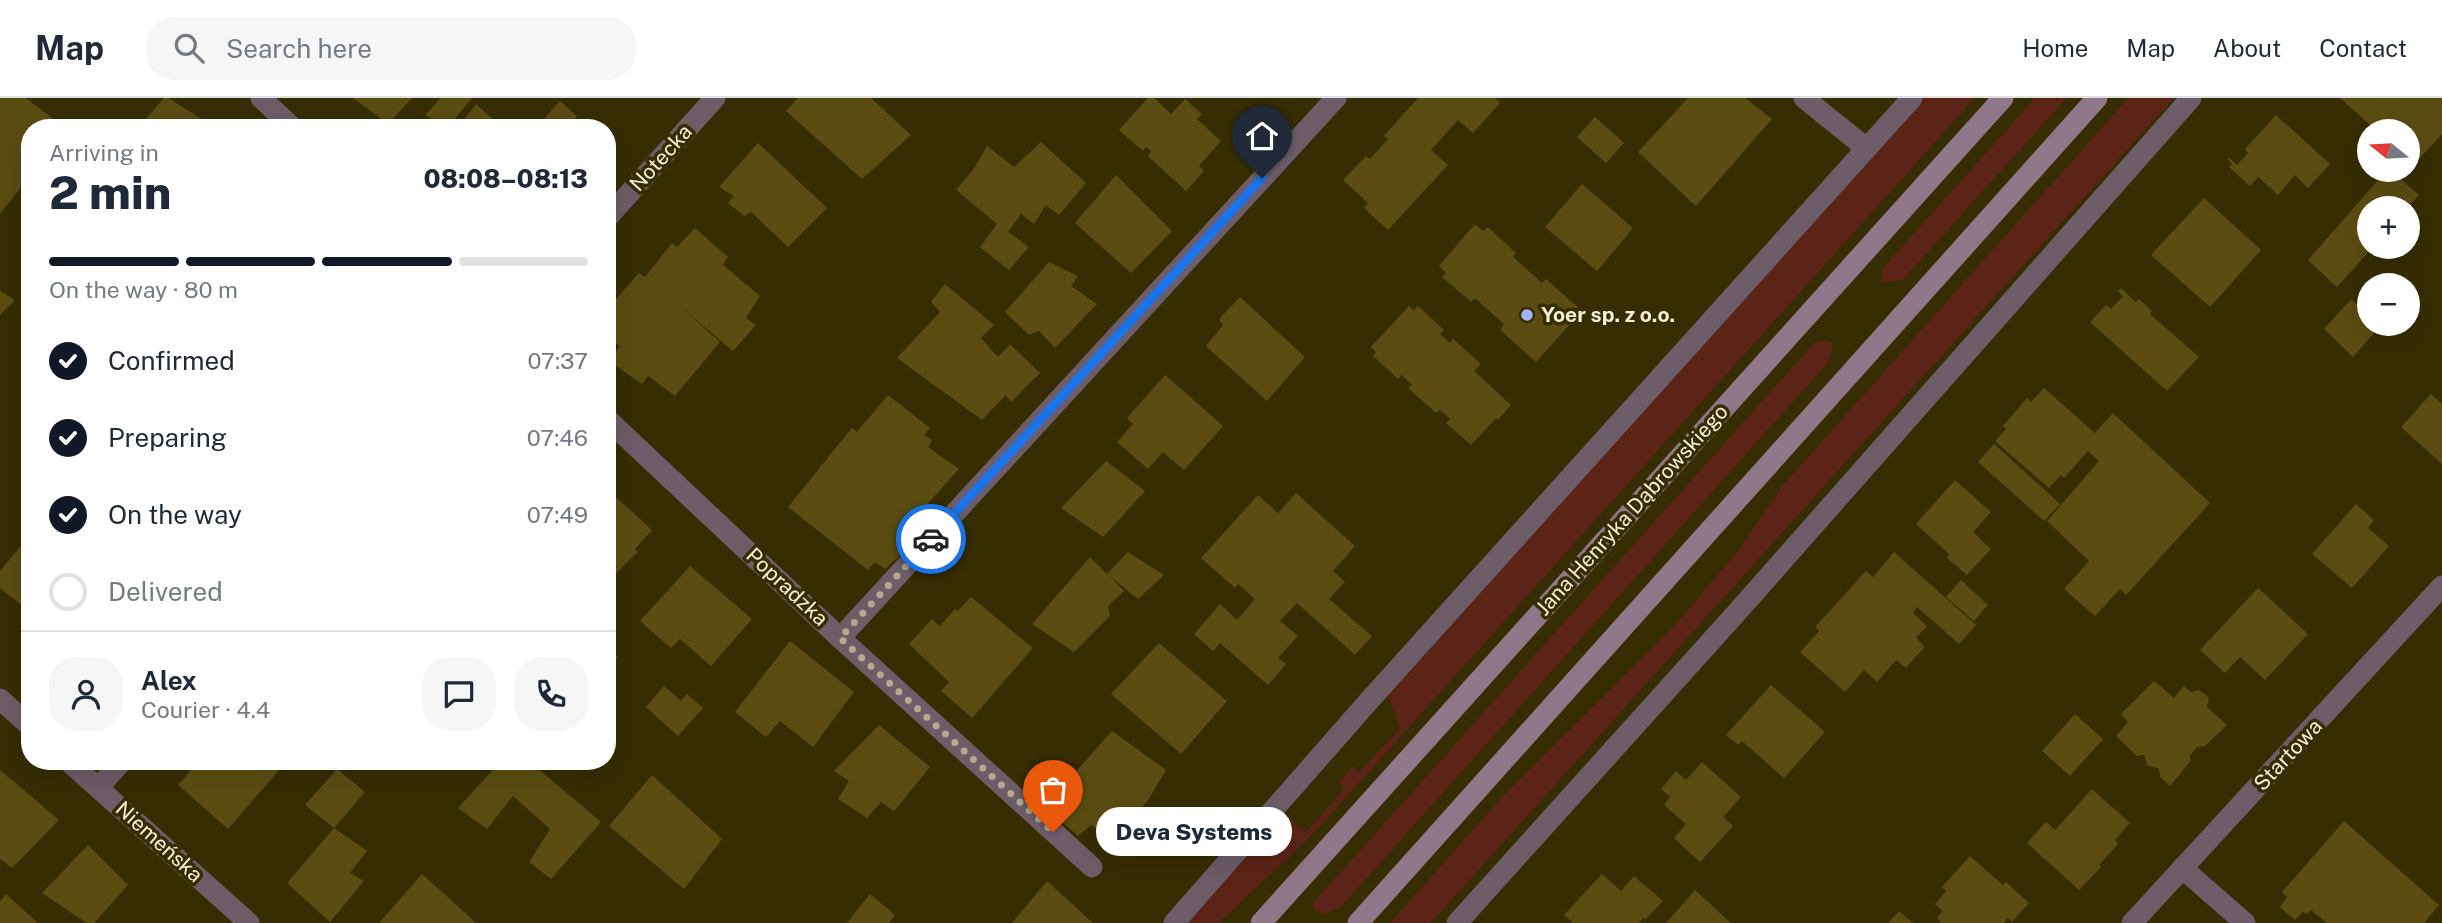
<!DOCTYPE html>
<html lang="en">
<head>
<meta charset="utf-8">
<style>
	:root { --surface:#fff; --page:#f6f6f7; --text:#1f2937; --muted:#747a83; --line:#e0e1e3; --accent:#111827 }
	body { margin:0; font-family:"Public Sans",sans-serif; background:var(--page); color:var(--text); height:100vh; display:flex; flex-direction:column; font-size:26px; white-space:nowrap }
	* { box-sizing:border-box; margin:0 }
	p { font-size:23px; color:var(--muted) }
	.icon { flex:none; width:38px; height:38px; fill:none; stroke:currentColor; stroke-width:2; stroke-linecap:round; stroke-linejoin:round }
	.map { position:relative; flex:1; overflow:hidden }
	.side { position:absolute; left:21px; top:21px; width:595px; height:651px; display:flex; flex-direction:column; background:var(--surface); border-radius:28px; box-shadow:0 7px 28px #0002 }
	.side>* { flex:none }
	.needle { width:46px; rotate:288deg }
	.tools { position:absolute; left:2357px; top:21px; display:grid; gap:14px }
	.tools a { display:grid; place-items:center; width:63px; height:63px; border-radius:50%; background:var(--surface); box-shadow:0 7px 28px #0002; font-size:35px }
	.pin { position:absolute; display:grid; place-items:center; width:60px; height:60px; color:#fff; margin:-72px -30px; border-radius:50% 50% 50% 0; rotate:-45deg; box-shadow:0 0 7px #0007 }
	.pin .icon { rotate:45deg }
	.courier { position:absolute; display:grid; place-items:center; width:70px; height:70px; margin:-35px; border:5px solid #1a73e8; border-radius:50%; background:#fff; color:#222; box-shadow:0 2px 9px #0007 }
	.bubble { position:absolute; height:49px; border-radius:24px; background:var(--surface); box-shadow:0 7px 28px #0002; font-size:23px; font-weight:800; line-height:49px; text-align:center }
	.overview em { font-style:normal; font-weight:800 }
	.overview div { display:flex; flex-direction:column-reverse }
	.overview { display:flex; align-items:center; justify-content:space-between; height:119px; padding:0 28px }
	h1 { font-size:46px; font-weight:800; line-height:52px }
	.bar { display:grid; grid-template-columns:repeat(4,1fr); gap:10px 7px; align-content:center; height:84px; padding:0 28px }
	.bar i { height:9px; border-radius:5px; background:var(--line) }
	.bar .current { background:var(--accent) }
	.bar p { grid-column:span 4 }
	.line { display:flex; align-items:center; gap:18px; padding:0 28px; border-top:2px solid var(--line) }
	.line div { flex:1 }
	.round { display:grid; place-items:center; flex:none; width:74px; height:74px; border-radius:28px; background:var(--page) }
	ol { padding:0 28px; list-style:none }
	li { display:flex; align-items:center; gap:21px; height:77px }
	li p { margin-inline-start:auto }
	li .icon { padding:7px; border-radius:50%; background:var(--accent); color:#fff; stroke-width:4 }
	li:last-child { color:var(--muted) }
	li i { width:38px; height:38px; border:4px solid var(--line); border-radius:50% }
	header { display:flex; align-items:center; gap:42px; box-sizing:border-box; height:98px; padding:0 35px; background:var(--surface); border-bottom:2px solid var(--line) }
	header strong { font-size:33px }
	nav { display:flex; gap:38px; margin-inline-start:auto; font-size:24px }
	.search { width:490px; height:63px; background:var(--page); display:flex; align-items:center; gap:18px; box-sizing:border-box; padding:0 24px; border-radius:28px; color:var(--muted); font-size:26px }
	.map>svg:first-child { display:block }
</style>
</head>
<body>
<header>
<strong>Map</strong>
<div class="search"><svg class="icon" aria-label="search" viewBox="0 0 24 24"><circle cx="10" cy="10" r="6"/><path d="M15 15l6 6"/></svg>Search here</div>
<nav><a>Home</a><a>Map</a><a>About</a><a>Contact</a></nav>
</header>
<div class="map">
<svg width="2442" height="825" viewBox="0 0 2442 825">
	<rect width="100%" height="100%" fill="#362d03"/>
	<!-- green -->
	<g fill="#5b2416">
		<path d="M 1924,0 L 1975,0 L 1315,734 L 1219,825 L 1185,825 L 1284,715 L 1306,734 L 1344,691 L 1338,685 L 1353,668 L 1359,674 L 1400,630 L 1388,598 Z"/>
		<path d="M 2035,0 L 2067,0 L 1903,182 L 1882,184 L 1881,172 Z"/>
		<path d="M 2128,0 L 2174,0 L 1431,825 L 1390,825 L 1500,701 L 1675,527 L 1740,450 L 1783,387 Z"/>
		<path d="M 1825,242 L 1832,245 L 1832,254 L 1827,266 L 1342,808 L 1324,816 L 1316,814 L 1312,806 L 1814,245 Z"/>
	</g>
	<!-- building -->
	<g fill="#5b4d12">
		<path d="M 0,0 L 26,0 L 65,30 L 30,30 L 30,78 L 0,116 Z"/>
		<path d="M 164,0 L 168,0 L 216,30 L 138,30 Z"/>
		<path d="M 353,0 L 412,0 L 388,26 Z"/>
		<path d="M 441,0 L 472,0 L 447,30 L 425,17 Z"/>
		<path d="M 798,0 L 871,0 L 911,37 L 862,81 L 786,13 Z"/>
		<path d="M 1148,0 L 1154,0 L 1171,16 L 1185,1 L 1202,16 L 1197,21 L 1221,43 L 1199,68 L 1204,73 L 1186,93 L 1148,58 L 1151,53 L 1146,49 L 1143,53 L 1119,32 Z"/>
		<path d="M 1418,0 L 1495,0 L 1500,5 L 1473,35 L 1458,22 L 1431,52 L 1448,67 L 1388,132 L 1364,110 L 1368,105 L 1343,82 L 1366,58 L 1370,61 L 1388,41 L 1384,38 Z"/>
		<path d="M 1688,0 L 1745,0 L 1772,21 L 1696,108 L 1638,54 Z"/>
		<path d="M 2340,0 L 2442,0 L 2442,36 L 2418,62 L 2408,53 L 2408,33 L 2377,33 Z"/>
		<path d="M 560,3 L 577,18 L 573,23 L 580,30 L 536,30 Z"/>
		<path d="M 476,6 L 496,24 L 492,30 L 469,30 L 462,24 Z"/>
		<path d="M 2276,17 L 2330,66 L 2308,90 L 2295,77 L 2278,97 L 2258,79 L 2250,88 L 2229,69 L 2232,66 L 2228,62 L 2229,60 L 2237,67 L 2248,55 L 2245,51 Z"/>
		<path d="M 1595,19 L 1624,45 L 1606,65 L 1577,39 Z"/>
		<path d="M 1041,44 L 1086,85 L 1059,117 L 1046,107 L 1034,126 L 1021,116 L 1008,134 L 1029,149 L 1009,172 L 980,149 L 997,126 L 956,92 L 973,72 L 987,48 L 1014,69 Z"/>
		<path d="M 758,45 L 827,110 L 788,149 L 751,114 L 744,118 L 728,105 L 734,98 L 719,89 Z"/>
		<path d="M 2387,72 L 2391,72 L 2419,97 L 2407,110 L 2370,110 L 2370,149 L 2373,149 L 2337,189 L 2308,162 Z"/>
		<path d="M 1116,77 L 1172,133 L 1131,175 L 1075,125 Z"/>
		<path d="M 1582,86 L 1633,130 L 1597,173 L 1545,129 Z"/>
		<path d="M 2204,100 L 2261,152 L 2210,209 L 2151,157 Z"/>
		<path d="M 1475,126 L 1483,133 L 1488,129 L 1516,155 L 1513,159 L 1542,185 L 1546,181 L 1582,213 L 1536,264 L 1500,232 L 1504,226 L 1475,200 L 1471,204 L 1442,179 L 1446,175 L 1439,168 Z"/>
		<path d="M 695,130 L 728,159 L 723,167 L 760,198 L 746,220 L 756,227 L 733,253 L 677,206 L 720,244 L 675,298 L 648,278 L 642,286 L 609,263 L 620,248 L 607,240 L 607,211 L 639,175 L 645,179 L 672,145 L 677,149 Z"/>
		<path d="M 1049,164 L 1078,178 L 1071,188 L 1097,206 L 1055,250 L 1039,233 L 1029,237 L 1005,214 Z"/>
		<path d="M 945,186 L 994,227 L 981,240 L 998,259 L 1010,246 L 1040,275 L 1011,304 L 1006,297 L 982,322 L 897,260 L 940,214 L 931,204 Z"/>
		<path d="M 2121,190 L 2136,204 L 2139,201 L 2152,213 L 2150,216 L 2199,259 L 2167,293 L 2090,224 L 2106,207 L 2111,211 L 2123,198 L 2118,193 Z"/>
		<path d="M 0,193 L 15,202 L 0,217 Z"/>
		<path d="M 1240,199 L 1305,259 L 1267,303 L 1206,248 L 1223,227 L 1219,221 Z"/>
		<path d="M 2351,201 L 2370,218 L 2370,226 L 2381,227 L 2353,259 L 2324,231 Z"/>
		<path d="M 1409,208 L 1414,212 L 1418,208 L 1444,232 L 1440,236 L 1450,245 L 1453,241 L 1481,266 L 1474,273 L 1511,307 L 1498,322 L 1496,320 L 1471,347 L 1446,325 L 1450,321 L 1440,312 L 1436,315 L 1408,290 L 1412,287 L 1402,277 L 1398,281 L 1373,258 L 1376,254 L 1371,249 Z"/>
		<path d="M 1165,277 L 1223,328 L 1184,372 L 1163,354 L 1148,371 L 1117,344 L 1133,326 L 1127,320 Z"/>
		<path d="M 2044,290 L 2095,335 L 2113,315 L 2210,405 L 2126,497 L 2120,491 L 2095,518 L 2064,491 L 2089,463 L 2047,423 L 2099,363 L 2088,353 L 2064,380 L 2061,377 L 2049,390 L 1995,343 L 2006,331 L 2003,328 L 2027,300 L 2031,304 Z"/>
		<path d="M 2431,296 L 2442,306 L 2442,366 L 2401,329 Z"/>
		<path d="M 888,297 L 930,330 L 924,337 L 932,342 L 928,349 L 959,371 L 896,441 L 907,451 L 885,471 L 875,464 L 868,472 L 788,409 L 838,347 L 852,330 L 857,334 Z"/>
		<path d="M 1994,346 L 2060,406 L 2044,423 L 1978,364 Z"/>
		<path d="M 1106,363 L 1145,393 L 1103,439 L 1061,410 Z"/>
		<path d="M 1955,382 L 1991,414 L 1973,434 L 1991,451 L 1967,477 L 1947,460 L 1949,456 L 1916,426 Z"/>
		<path d="M 609,393 L 652,432 L 635,451 L 638,454 L 607,484 Z"/>
		<path d="M 1296,395 L 1355,448 L 1333,473 L 1345,484 L 1329,501 L 1372,538 L 1355,557 L 1297,505 L 1280,523 L 1298,538 L 1278,560 L 1286,566 L 1268,587 L 1220,545 L 1213,553 L 1194,536 L 1220,506 L 1237,522 L 1255,501 L 1238,486 L 1235,490 L 1201,460 L 1258,397 L 1278,415 Z"/>
		<path d="M 2356,406 L 2374,422 L 2368,430 L 2389,448 L 2352,490 L 2312,456 Z"/>
		<path d="M 30,437 L 30,514 L 0,490 L 0,473 Z"/>
		<path d="M 1128,454 L 1164,477 L 1138,501 L 1110,478 L 1124,493 L 1108,508 L 1110,518 L 1074,554 L 1032,526 L 1090,459 L 1107,476 Z"/>
		<path d="M 1894,454 L 1976,527 L 1959,546 L 1917,509 L 1913,515 L 1927,528 L 1916,540 L 1925,549 L 1912,563 L 1906,570 L 1896,562 L 1877,584 L 1864,572 L 1845,594 L 1800,554 L 1819,533 L 1815,529 L 1866,473 L 1873,479 Z"/>
		<path d="M 690,468 L 752,521 L 711,568 L 680,541 L 671,550 L 640,523 Z"/>
		<path d="M 1961,482 L 1988,507 L 1974,523 L 1946,499 Z"/>
		<path d="M 2258,490 L 2308,536 L 2265,582 L 2240,559 L 2225,575 L 2200,552 Z"/>
		<path d="M 971,499 L 1033,550 L 972,620 L 941,593 L 949,584 L 909,546 L 932,521 L 940,528 L 955,511 L 958,513 Z"/>
		<path d="M 790,543 L 854,594 L 813,649 L 780,623 L 766,639 L 735,614 Z"/>
		<path d="M 1159,545 L 1227,603 L 1181,656 L 1111,596 Z"/>
		<path d="M 607,550 L 618,559 L 607,572 Z"/>
		<path d="M 2154,583 L 2174,600 L 2184,588 L 2191,594 L 2199,592 L 2209,600 L 2207,609 L 2227,627 L 2205,648 L 2197,649 L 2190,657 L 2190,664 L 2170,688 L 2160,679 L 2159,671 L 2147,667 L 2144,657 L 2137,658 L 2116,638 L 2128,624 L 2121,616 Z"/>
		<path d="M 1771,587 L 1825,634 L 1784,680 L 1742,643 L 1738,647 L 1726,637 Z"/>
		<path d="M 664,588 L 681,603 L 687,596 L 703,610 L 678,638 L 646,609 Z"/>
		<path d="M 2075,616 L 2103,641 L 2070,678 L 2042,653 Z"/>
		<path d="M 879,627 L 930,669 L 894,713 L 881,704 L 867,720 L 838,701 L 849,683 L 834,673 Z"/>
		<path d="M 1112,633 L 1166,672 L 1147,704 L 1108,738 L 1091,727 L 1078,738 L 1057,719 L 1072,703 L 1062,689 Z"/>
		<path d="M 199,663 L 274,663 L 281,670 L 228,731 L 178,687 Z"/>
		<path d="M 501,663 L 529,663 L 601,724 L 551,781 L 529,764 L 550,731 L 513,698 L 487,731 L 458,710 Z"/>
		<path d="M 1702,664 L 1741,699 L 1723,719 L 1733,728 L 1700,764 L 1674,740 L 1686,726 L 1664,707 L 1670,699 L 1661,691 L 1676,673 L 1686,682 Z"/>
		<path d="M 337,671 L 365,694 L 334,730 L 367,753 L 350,775 L 364,783 L 330,824 L 287,785 L 334,730 L 305,707 Z"/>
		<path d="M 0,672 L 59,722 L 12,770 L 0,761 Z"/>
		<path d="M 652,677 L 722,741 L 684,791 L 609,728 Z"/>
		<path d="M 2092,691 L 2130,725 L 2115,742 L 2118,746 L 2099,767 L 2102,768 L 2079,792 L 2027,745 L 2046,724 L 2055,732 Z"/>
		<path d="M 2344,723 L 2439,807 L 2424,825 L 2327,825 L 2311,812 L 2307,816 L 2303,814 L 2295,822 L 2280,809 L 2287,799 L 2282,794 Z"/>
		<path d="M 88,747 L 128,787 L 94,825 L 87,825 L 42,795 Z"/>
		<path d="M 1970,758 L 2003,787 L 2006,784 L 2029,805 L 2012,824 L 2008,820 L 2004,825 L 1942,825 L 1937,820 L 1943,813 L 1935,806 L 1946,793 L 1942,789 Z"/>
		<path d="M 422,776 L 449,800 L 476,825 L 379,825 Z"/>
		<path d="M 1602,776 L 1621,793 L 1634,778 L 1663,803 L 1646,821 L 1643,820 L 1639,825 L 1573,825 L 1564,817 Z"/>
		<path d="M 1047,783 L 1093,825 L 1012,825 Z"/>
		<path d="M 1695,792 L 1731,825 L 1666,825 Z"/>
		<path d="M 6,796 L 38,825 L 0,825 L 0,803 Z"/>
		<path d="M 870,796 L 895,817 L 889,825 L 847,825 Z"/>
		<path d="M 1899,813 L 1913,825 L 1888,825 Z"/>
	</g>
	<g fill="none" stroke-linecap="round" stroke-linejoin="round">
		<!-- lane -->
		<path stroke="#6d5d68" stroke-width="21" d="M 1457,825 L 1739,512 L 2191,0"/>
		<!-- street -->
		<g stroke="#6d5d68" stroke-width="21">
			<path d="M 261,0 L 293,30"/>
			<path d="M 1804,0 L 1866,50"/>
			<path d="M 607,120 L 715,0"/>
			<path d="M 607,321 L 840,540 L 1092,769"/>
			<path d="M 840,540 L 1336,0"/>
			<path d="M 0,601 L 30,628"/>
			<path d="M 68,663 L 249,825"/>
			<path d="M 98,690 L 122,663"/>
			<path d="M 2182,770 L 2245,825"/>
			<path d="M 1174,825 L 1367,605 L 1912,0"/>
			<path d="M 2132,825 L 2442,488"/>
		</g>
		<!-- secondary -->
		<g stroke="#907789" stroke-width="21">
			<path d="M 1261,825 L 2003,0"/>
			<path d="M 1358,825 L 2097,0"/>
		</g>
	</g>
	<g fill="none" stroke-linecap="round" stroke-linejoin="round">
		<!-- done -->
		<path stroke="#b2ab8e" stroke-width="7" stroke-dasharray="0 12.6" d="M 931,441 L 840,540 L 1053,734"/>
		<!-- route -->
		<path stroke="#1a73e8" stroke-width="9" d="M 931,441 L 1262,80"/>
	</g>
	<!-- markers -->
	<circle fill="#a4b2fc" stroke="#362d03" stroke-width="2.5" cx="1527" cy="217" r="7"/>
	<g text-anchor="middle" stroke-width="7" stroke-linejoin="round" paint-order="stroke">
		<!-- street labels -->
		<g font-size="21" fill="#f4efd9" stroke="#362d03">
			<text transform="translate(661 60) rotate(-48)" y="7">Notecka</text>
			<text transform="translate(1632 412) rotate(-48)" y="7">Jana Henryka Dąbrowskiego</text>
			<text transform="translate(787 489) rotate(43)" y="7">Popradzka</text>
			<text transform="translate(2288 657) rotate(-47)" y="7">Startowa</text>
			<text transform="translate(159 744) rotate(42)" y="7">Niemeńska</text>
		</g>
		<!-- poi labels -->
		<g font-size="21" font-weight="bold" fill="#f4efd9" stroke="#362d03" text-anchor="start">
			<text x="1541" y="224">Yoer sp. z o.o.</text>
		</g>
	</g>
</svg>
<div class="tools">
<a><svg class="needle" viewBox="-14 -14 28 28"><path d="M0-13l5 13h-10z" fill="#e53935"/><path d="M0 13l5-13h-10z" fill="#747a83"/></svg></a>
<a>+</a>
<a>−</a>
</div>
<div class="pin" style="left:1053px;top:734px;background:#ea580c"><svg class="icon" aria-label="bag" viewBox="0 0 24 24"><path d="M5 8h14l-1 12H6zM9 8a3 3 0 0 1 6 0"/></svg></div>
<div class="pin" style="left:1262px;top:80px;background:#1f2937"><svg class="icon" aria-label="home" viewBox="0 0 24 24"><path d="M3 11l9-7 9 7M6 9v11h12V9"/></svg></div>
<div class="courier" style="left:931px;top:441px"><svg class="icon" aria-label="car" viewBox="0 0 24 24"><path d="M5 17H2v-5l4-1 3-4h7l3 4 3 1v5h-3M9 17h6M6 11h13"/><circle cx="7" cy="17" r="2"/><circle cx="17" cy="17" r="2"/></svg></div>
<div class="bubble" style="left:1096px;top:709px;width:196px">Deva Systems</div>
<section class="side">
<div class="overview"><div><h1>2 min</h1><p>Arriving in</p></div><em>08:08–08:13</em></div>
<div class="bar"><i class="current"></i><i class="current"></i><i class="current"></i><i></i><p>On the way · 80 m</p></div>
<ol>
<li><svg class="icon" aria-label="check" viewBox="0 0 24 24"><path d="M5 12l5 5 9-10"/></svg>Confirmed<p>07:37</p></li>
<li><svg class="icon" aria-label="check" viewBox="0 0 24 24"><path d="M5 12l5 5 9-10"/></svg>Preparing<p>07:46</p></li>
<li><svg class="icon" aria-label="check" viewBox="0 0 24 24"><path d="M5 12l5 5 9-10"/></svg>On the way<p>07:49</p></li>
<li><i></i>Delivered</li>
</ol>
<div class="line" style="height:126px"><a class="round"><svg class="icon" aria-label="person" viewBox="0 0 24 24"><circle cx="12" cy="8" r="4"/><path d="M4 21q1-7 8-7t8 7"/></svg></a><div><b>Alex</b><p>Courier · 4.4</p></div><a class="round"><svg class="icon" aria-label="chat" viewBox="0 0 24 24"><path d="M4 5h16v11H9l-5 4z"/></svg></a><a class="round"><svg class="icon" aria-label="phone" viewBox="0 0 24 24"><path d="M5 4h4l2 5-3 2q2 4 5 5l2-3 5 2v4C11 20 4 13 5 4z"/></svg></a></div>
</section>
</div>
</body>
</html>
